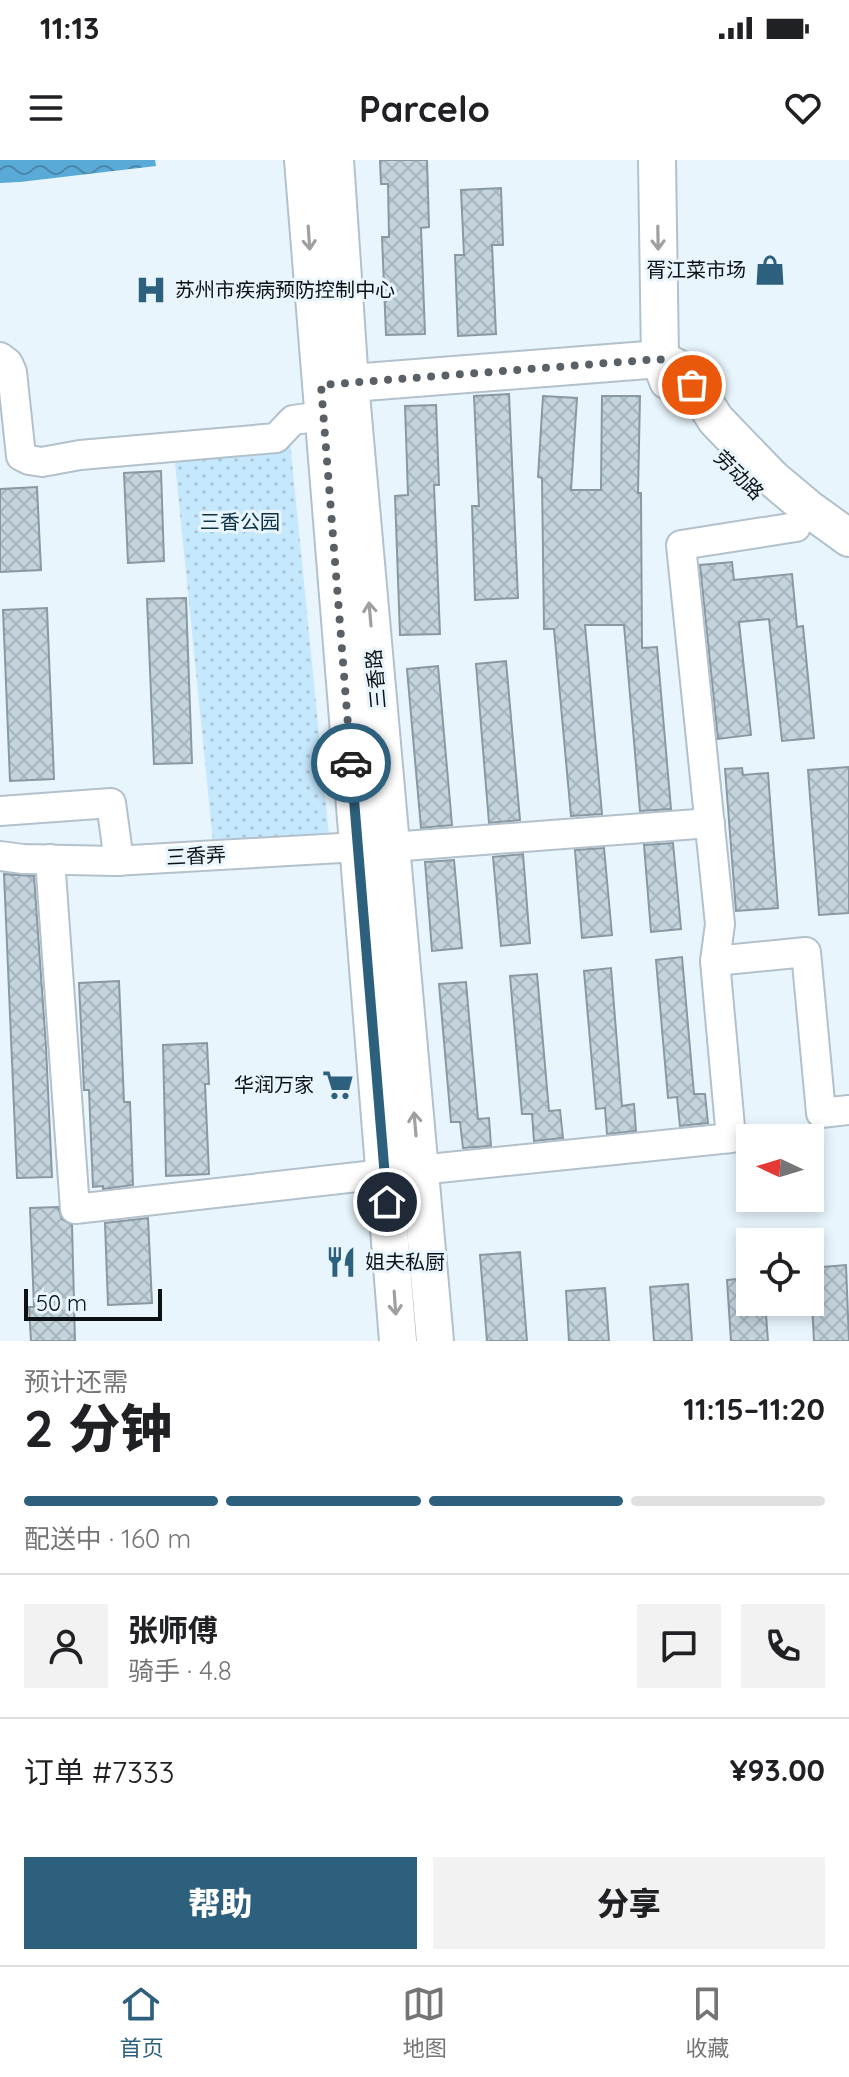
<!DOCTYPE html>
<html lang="zh">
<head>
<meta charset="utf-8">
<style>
	:root { --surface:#fff; --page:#f2f2f2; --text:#202124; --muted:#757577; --line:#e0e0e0; --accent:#2d607d }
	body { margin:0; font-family:Quicksand,"Noto Sans SC",sans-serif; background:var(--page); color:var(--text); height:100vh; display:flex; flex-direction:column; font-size:30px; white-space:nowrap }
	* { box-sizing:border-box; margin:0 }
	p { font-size:26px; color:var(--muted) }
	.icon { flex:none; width:44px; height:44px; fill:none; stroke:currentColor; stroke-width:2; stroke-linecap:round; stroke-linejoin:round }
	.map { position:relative; height:1181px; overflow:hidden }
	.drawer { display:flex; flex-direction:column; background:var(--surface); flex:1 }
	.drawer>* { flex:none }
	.needle { width:52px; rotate:274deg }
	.controls { position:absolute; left:736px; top:964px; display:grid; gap:16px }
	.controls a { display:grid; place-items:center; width:88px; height:88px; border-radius:0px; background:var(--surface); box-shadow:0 4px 12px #0003; font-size:40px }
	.scale { position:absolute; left:24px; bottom:20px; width:138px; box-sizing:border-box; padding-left:8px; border:4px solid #0c1114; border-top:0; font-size:22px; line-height:28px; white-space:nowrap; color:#0c1114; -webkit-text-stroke:6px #e8f5fd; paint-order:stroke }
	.pin { position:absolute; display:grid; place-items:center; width:68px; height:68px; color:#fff; margin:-34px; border:4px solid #fff; border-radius:50%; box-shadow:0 2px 8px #0007 }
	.courier { position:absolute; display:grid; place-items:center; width:80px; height:80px; margin:-40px; border:6px solid #2d607d; border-radius:50%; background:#fff; color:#222; box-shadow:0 2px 10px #0007 }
	.headline em { font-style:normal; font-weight:800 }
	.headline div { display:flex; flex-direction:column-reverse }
	.headline { display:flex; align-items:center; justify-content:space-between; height:136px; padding:0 24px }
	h1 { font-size:52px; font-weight:800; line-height:60px }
	.bar { display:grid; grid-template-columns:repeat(4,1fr); gap:12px 8px; align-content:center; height:96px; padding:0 24px }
	.bar i { height:10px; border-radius:6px; background:var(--line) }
	.bar .on { background:var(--accent) }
	.bar p { grid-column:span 4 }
	.line { display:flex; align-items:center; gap:20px; padding:0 24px; border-top:2px solid var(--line) }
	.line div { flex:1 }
	.round { display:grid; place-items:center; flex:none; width:84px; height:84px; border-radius:0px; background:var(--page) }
	.action { display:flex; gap:16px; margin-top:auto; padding:16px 24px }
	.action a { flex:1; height:92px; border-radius:0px; background:var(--accent); color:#fff; font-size:32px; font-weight:800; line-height:92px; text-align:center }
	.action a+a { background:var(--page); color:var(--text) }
	.status { display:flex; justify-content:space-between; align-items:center; height:56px; padding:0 40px; background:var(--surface); direction:ltr }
	.status svg { height:22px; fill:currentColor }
	header { display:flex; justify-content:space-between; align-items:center; height:104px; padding:0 24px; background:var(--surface); font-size:36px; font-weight:800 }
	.tab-bar { display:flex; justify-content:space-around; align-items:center; height:112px; border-top:2px solid var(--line); background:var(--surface); font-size:22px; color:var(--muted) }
	.tab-bar a { display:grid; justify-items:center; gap:4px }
	.tab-bar .on { color:var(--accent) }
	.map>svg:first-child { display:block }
</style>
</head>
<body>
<div class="status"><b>11:13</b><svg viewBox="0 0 49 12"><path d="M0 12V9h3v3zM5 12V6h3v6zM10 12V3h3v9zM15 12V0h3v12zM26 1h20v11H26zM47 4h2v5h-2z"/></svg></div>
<header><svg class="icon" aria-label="menu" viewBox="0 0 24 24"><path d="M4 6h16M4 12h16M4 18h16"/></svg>Parcelo<svg class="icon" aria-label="heart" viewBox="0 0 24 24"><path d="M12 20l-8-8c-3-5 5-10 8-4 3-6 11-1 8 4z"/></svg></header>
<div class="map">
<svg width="849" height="1181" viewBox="0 0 849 1181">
	<defs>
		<pattern id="green-dots" width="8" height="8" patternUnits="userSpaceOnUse" patternTransform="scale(2)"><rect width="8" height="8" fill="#c6e8fd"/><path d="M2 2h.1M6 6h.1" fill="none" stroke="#a9c6d8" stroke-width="1.8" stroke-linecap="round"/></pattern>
		<pattern id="water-waves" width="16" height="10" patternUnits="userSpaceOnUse" patternTransform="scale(2)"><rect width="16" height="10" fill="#5aaad7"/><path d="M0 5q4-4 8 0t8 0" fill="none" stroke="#4989ad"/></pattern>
		<pattern id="building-cross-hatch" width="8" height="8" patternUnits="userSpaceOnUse" patternTransform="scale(2)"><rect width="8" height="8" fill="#c4d4dd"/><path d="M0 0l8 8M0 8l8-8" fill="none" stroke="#a7b5bd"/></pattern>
	</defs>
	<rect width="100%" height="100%" fill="#e8f5fd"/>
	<!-- green -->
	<path fill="url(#green-dots)" d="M 289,271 L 329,675 L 213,682 L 173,283 Z"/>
	<!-- water -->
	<path fill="url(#water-waves)" d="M 0,0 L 155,0 L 156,6 L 20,22 L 0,23 Z"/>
	<!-- building -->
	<g fill="url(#building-cross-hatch)" stroke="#8a98a1" stroke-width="2">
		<path d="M 380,0 L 427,0 L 429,67 L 421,68 L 425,174 L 386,175 L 382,77 L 389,77 L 388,24 L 381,24 Z"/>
		<path d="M 501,28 L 503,85 L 492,85 L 496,174 L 458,176 L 455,95 L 464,95 L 461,30 Z"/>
		<path d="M 509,234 L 518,438 L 475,440 L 472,346 L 479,346 L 474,236 Z"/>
		<path d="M 543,236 L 577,238 L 571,330 L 601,330 L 602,236 L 640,236 L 638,333 L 641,333 L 642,488 L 657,487 L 671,649 L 640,651 L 624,465 L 585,465 L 602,654 L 571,656 L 554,469 L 544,469 L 542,318 L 538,317 Z"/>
		<path d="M 436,245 L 439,325 L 434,325 L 440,474 L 400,475 L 395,336 L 408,335 L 405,246 Z"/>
		<path d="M 161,311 L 164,401 L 128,403 L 124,313 Z"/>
		<path d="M 37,327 L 41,410 L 0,412 L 0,329 Z"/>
		<path d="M 732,402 L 734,420 L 792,414 L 797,467 L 803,466 L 814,578 L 782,581 L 769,459 L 739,462 L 751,575 L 718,579 L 700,405 Z"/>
		<path d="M 186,438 L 192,603 L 154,604 L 147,439 Z"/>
		<path d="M 47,448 L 54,619 L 10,621 L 3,450 Z"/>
		<path d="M 506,501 L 520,660 L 489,663 L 476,504 Z"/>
		<path d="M 438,506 L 452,665 L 421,668 L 407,509 Z"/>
		<path d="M 849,607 L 849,753 L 819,755 L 808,610 Z"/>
		<path d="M 742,608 L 743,615 L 768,613 L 778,748 L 736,751 L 725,609 Z"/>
		<path d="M 673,683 L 681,769 L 651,772 L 644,685 Z"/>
		<path d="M 604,688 L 612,775 L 582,778 L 575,690 Z"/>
		<path d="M 523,694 L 530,783 L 501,786 L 493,697 Z"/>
		<path d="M 454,700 L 462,788 L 432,791 L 425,702 Z"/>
		<path d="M 4,714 L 34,716 L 46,887 L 52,1017 L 17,1018 Z"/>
		<path d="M 682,797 L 694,934 L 705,934 L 708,963 L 680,966 L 677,937 L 668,938 L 656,800 Z"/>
		<path d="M 611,808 L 622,946 L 634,944 L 636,971 L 607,974 L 605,948 L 596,949 L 584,811 Z"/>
		<path d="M 537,814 L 549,951 L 560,950 L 563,978 L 534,981 L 532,954 L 522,954 L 510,816 Z"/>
		<path d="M 119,821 L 124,942 L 130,942 L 133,1025 L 103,1029 L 103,1026 L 93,1027 L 89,930 L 84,930 L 79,823 Z"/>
		<path d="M 466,822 L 478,959 L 489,958 L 491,986 L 463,988 L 460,962 L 451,962 L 439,824 Z"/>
		<path d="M 207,883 L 209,924 L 205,924 L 209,1014 L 166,1016 L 163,885 Z"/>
		<path d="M 58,1047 L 62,1059 L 72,1065 L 75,1181 L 31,1181 L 29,1147 L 34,1147 L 30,1048 Z"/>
		<path d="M 148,1058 L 152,1143 L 108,1145 L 105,1063 Z"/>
		<path d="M 520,1092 L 527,1181 L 487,1181 L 480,1095 Z"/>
		<path d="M 846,1105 L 849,1181 L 814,1181 L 810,1108 Z"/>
		<path d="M 750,1118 L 750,1142 L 765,1142 L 768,1181 L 731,1181 L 727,1120 Z"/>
		<path d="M 688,1124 L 692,1181 L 654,1181 L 650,1127 Z"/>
		<path d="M 605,1128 L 609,1181 L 569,1181 L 566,1131 Z"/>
	</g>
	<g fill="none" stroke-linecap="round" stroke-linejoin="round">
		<defs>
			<g id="minor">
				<path d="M 0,197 L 8,203 L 12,212 L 21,296 L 29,300 L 42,302 L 80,295 L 276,278 L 293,260 L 323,256"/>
				<path d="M 0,651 L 111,643 L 119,701"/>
				<path d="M 0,696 L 23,699 L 114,701 L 358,687 L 391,687 L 710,663"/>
				<path d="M 50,699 L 75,1049 L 419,1010 L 731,978 L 715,801 L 720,764 L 681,385 L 796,367"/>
				<path d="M 715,801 L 806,792 L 821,953 L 849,950"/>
			</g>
			<g id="major">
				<path d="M 303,0 L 398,1181"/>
				<path d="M 335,0 L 350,223 L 435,1181"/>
				<path d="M 657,0 L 660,199 L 668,221"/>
				<path d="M 326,225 L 660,199 L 685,212 L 716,260 L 772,318 L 809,349 L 849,378"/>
			</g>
		</defs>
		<!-- minor casing -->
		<use href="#minor" stroke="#b2c1cb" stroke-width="32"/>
		<!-- major casing -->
		<use href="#major" stroke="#b2c1cb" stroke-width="40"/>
		<!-- minor -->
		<use href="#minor" stroke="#fff" stroke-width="28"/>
		<!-- major -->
		<use href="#major" stroke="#fff" stroke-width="36"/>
	</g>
	<!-- one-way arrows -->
	<defs><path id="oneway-shaft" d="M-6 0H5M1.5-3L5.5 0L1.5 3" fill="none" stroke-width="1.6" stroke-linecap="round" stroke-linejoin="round" transform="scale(2)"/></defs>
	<g stroke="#9ea0a1">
		<use href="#oneway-shaft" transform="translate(309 78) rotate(86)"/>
		<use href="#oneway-shaft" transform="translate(658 78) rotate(89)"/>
		<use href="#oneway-shaft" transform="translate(370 454) rotate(-95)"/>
		<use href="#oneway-shaft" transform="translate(415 964) rotate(-95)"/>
		<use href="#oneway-shaft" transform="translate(395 1143) rotate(86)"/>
	</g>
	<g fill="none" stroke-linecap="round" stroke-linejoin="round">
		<!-- done -->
		<path stroke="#596166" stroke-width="8" stroke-dasharray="0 14.4" d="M 351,603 L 321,225 L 660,199 L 685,212 L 692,225"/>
		<!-- route -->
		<path stroke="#2d607d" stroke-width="10" d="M 351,603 L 387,1042"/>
	</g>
	<!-- icons -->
	<defs>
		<symbol id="shop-bare" viewBox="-9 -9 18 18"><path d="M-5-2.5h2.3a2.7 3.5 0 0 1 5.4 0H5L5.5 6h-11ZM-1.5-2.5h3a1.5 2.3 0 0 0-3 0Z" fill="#2d607d" stroke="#e8f5fd" stroke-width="2.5" paint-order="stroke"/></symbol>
		<symbol id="hospital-bare" viewBox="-9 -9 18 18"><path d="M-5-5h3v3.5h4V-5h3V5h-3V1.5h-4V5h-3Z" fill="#2d607d" stroke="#e8f5fd" stroke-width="2.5" paint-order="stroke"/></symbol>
		<symbol id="supermarket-bare" viewBox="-9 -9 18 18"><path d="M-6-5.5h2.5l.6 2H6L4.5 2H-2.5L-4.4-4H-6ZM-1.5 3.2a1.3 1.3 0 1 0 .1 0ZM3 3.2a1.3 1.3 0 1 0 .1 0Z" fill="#2d607d" stroke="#e8f5fd" stroke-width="2.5" paint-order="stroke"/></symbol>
		<symbol id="restaurant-bare" viewBox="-9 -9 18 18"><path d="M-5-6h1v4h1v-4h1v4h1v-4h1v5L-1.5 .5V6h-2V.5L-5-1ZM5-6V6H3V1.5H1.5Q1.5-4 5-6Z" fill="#2d607d" stroke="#e8f5fd" stroke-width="2.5" paint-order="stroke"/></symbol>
	</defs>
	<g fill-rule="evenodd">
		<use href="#shop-bare" x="748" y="88" width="44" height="44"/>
		<use href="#hospital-bare" x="129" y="108" width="44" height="44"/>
		<use href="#supermarket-bare" x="316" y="903" width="44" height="44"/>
		<use href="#restaurant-bare" x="319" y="1080" width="44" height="44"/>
	</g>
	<g text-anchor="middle" stroke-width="6" stroke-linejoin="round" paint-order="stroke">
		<!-- poi labels -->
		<g font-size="20" fill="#0c1114" stroke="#e8f5fd" text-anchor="end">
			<text x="746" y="117">胥江菜市场</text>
			<text x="175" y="137" text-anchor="start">苏州市疾病预防控制中心</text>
			<text x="314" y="932">华润万家</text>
			<text x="365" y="1109" text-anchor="start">姐夫私厨</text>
		</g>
		<!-- street labels -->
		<g font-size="20" fill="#0c1114" stroke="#e8f5fd">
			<text transform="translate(739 315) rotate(45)" y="7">劳动路</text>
			<text transform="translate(376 519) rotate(-95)" y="7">三香路</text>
			<text transform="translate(196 696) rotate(-3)" y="7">三香弄</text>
		</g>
		<!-- park labels -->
		<g font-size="20" fill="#0d3245" stroke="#e8f5fd">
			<text x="240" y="369">三香公园</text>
		</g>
	</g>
</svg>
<div class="controls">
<a><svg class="needle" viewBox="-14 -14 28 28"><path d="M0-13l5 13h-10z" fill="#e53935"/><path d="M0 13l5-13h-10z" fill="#757577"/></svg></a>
<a><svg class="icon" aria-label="locate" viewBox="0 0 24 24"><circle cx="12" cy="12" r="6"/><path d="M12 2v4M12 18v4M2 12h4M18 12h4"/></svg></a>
</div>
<div class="scale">50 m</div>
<div class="pin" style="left:692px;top:225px;background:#ea580c"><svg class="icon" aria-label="bag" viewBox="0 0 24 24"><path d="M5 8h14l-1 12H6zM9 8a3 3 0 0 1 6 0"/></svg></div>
<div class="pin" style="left:387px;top:1042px;background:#1f2937"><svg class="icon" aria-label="home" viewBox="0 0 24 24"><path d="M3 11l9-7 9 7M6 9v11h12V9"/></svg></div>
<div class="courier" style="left:351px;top:603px"><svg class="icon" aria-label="car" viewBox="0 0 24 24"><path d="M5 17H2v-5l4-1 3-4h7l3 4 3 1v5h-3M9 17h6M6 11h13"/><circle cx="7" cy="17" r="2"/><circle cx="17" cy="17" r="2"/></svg></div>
</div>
<section class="drawer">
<div class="headline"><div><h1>2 分钟</h1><p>预计还需</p></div><em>11:15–11:20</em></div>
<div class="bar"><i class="on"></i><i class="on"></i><i class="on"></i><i></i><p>配送中 · 160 m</p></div>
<div class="line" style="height:144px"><a class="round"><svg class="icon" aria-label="person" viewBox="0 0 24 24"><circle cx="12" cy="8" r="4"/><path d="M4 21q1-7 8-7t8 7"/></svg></a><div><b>张师傅</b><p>骑手 · 4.8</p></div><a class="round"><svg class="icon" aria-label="chat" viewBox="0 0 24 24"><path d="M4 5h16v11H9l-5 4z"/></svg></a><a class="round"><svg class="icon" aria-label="phone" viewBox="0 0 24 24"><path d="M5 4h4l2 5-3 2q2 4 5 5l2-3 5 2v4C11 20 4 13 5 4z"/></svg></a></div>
<div class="line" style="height:104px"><div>订单 #7333</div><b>¥93.00</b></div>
<div class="action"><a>帮助</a><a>分享</a></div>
</section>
<nav class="tab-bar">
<a class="on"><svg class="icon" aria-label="home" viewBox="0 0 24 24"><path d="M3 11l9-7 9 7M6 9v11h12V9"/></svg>首页</a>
<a><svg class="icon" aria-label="map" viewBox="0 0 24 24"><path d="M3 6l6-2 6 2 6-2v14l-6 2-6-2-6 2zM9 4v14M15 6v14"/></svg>地图</a>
<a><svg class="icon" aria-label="saved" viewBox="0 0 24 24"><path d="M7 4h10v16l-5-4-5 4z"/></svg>收藏</a>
</nav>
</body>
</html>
